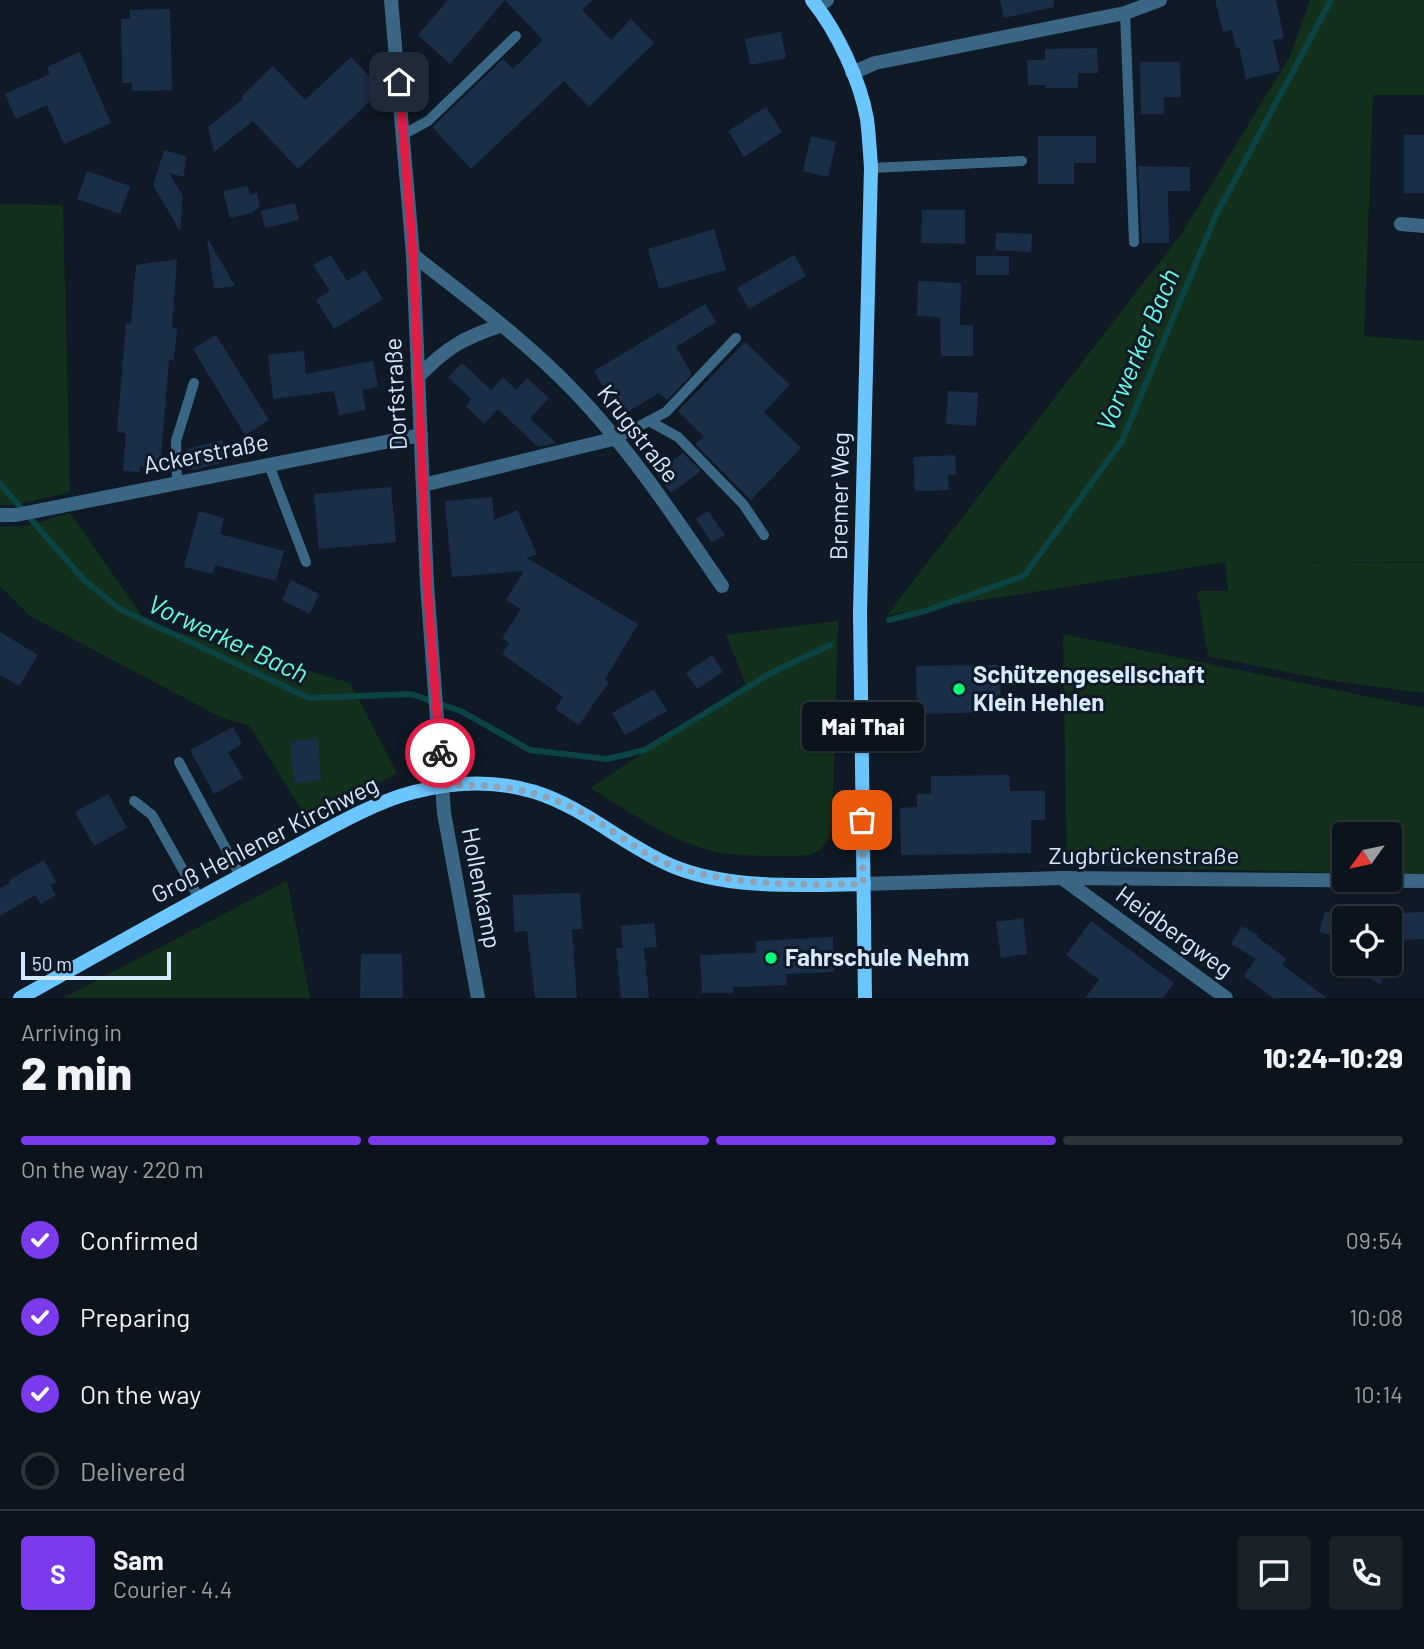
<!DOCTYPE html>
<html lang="en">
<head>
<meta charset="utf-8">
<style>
	:root { --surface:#0b141c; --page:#192129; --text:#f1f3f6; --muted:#9a9ea3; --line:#2b333b; --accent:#7c3aed }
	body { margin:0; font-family:Barlow,sans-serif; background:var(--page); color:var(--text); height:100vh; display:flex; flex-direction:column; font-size:26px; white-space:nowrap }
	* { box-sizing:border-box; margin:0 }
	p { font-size:23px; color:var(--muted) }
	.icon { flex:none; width:38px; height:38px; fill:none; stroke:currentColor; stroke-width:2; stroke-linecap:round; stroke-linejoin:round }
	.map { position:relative; height:998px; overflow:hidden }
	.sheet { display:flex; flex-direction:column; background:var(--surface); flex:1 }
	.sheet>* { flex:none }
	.needle { width:46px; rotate:237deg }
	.buttons { position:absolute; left:1332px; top:822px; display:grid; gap:14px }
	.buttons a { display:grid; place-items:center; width:70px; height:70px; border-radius:7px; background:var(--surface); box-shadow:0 2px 5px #0004,0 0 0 2px var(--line); font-size:35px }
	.scale { position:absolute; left:21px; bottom:18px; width:150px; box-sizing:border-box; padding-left:7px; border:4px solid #d4eaff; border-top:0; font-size:19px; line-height:24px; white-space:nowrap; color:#d4eaff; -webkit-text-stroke:5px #0f1a26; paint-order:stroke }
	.pin { position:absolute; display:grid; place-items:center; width:60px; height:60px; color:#fff; margin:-30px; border-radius:14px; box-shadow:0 4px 10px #0006 }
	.courier { position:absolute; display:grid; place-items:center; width:70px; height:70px; margin:-35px; border:5px solid #e11d48; border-radius:50%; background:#fff; color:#222; box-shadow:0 2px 9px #0007 }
	.bubble { position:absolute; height:49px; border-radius:7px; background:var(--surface); box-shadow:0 2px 5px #0004,0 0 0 2px var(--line); font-size:23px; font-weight:800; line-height:49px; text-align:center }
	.summary em { font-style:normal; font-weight:800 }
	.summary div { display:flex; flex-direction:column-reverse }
	.summary { display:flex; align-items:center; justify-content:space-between; height:119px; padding:0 21px }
	h1 { font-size:46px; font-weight:800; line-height:52px }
	.bar { display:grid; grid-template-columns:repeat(4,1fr); gap:10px 7px; align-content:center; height:84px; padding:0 21px }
	.bar i { height:9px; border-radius:5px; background:var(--line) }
	.bar .current { background:var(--accent) }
	.bar p { grid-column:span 4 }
	.line { display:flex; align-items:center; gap:18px; padding:0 21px; border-top:2px solid var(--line) }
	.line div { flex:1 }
	.round { display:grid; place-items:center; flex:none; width:74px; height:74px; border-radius:7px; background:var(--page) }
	ol { padding:0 21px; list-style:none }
	li { display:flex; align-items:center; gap:21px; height:77px }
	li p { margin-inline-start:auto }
	li .icon { padding:7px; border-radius:50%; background:var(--accent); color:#fff; stroke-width:4 }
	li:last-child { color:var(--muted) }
	li i { width:38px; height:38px; border:4px solid var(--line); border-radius:50% }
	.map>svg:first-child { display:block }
</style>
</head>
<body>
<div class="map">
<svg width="1424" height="998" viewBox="0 0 1424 998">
	<rect width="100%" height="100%" fill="#0f1a26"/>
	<!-- green -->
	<g fill="#12301c">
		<path d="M 1310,0 L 1424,0 L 1424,95 L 1373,95 L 1364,336 L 1424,341 L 1424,562 L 1296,563 L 1424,563 L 1424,693 L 1327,680 L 1208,656 L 1197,591 L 1228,591 L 1225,562 L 887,615 L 1182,233 L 1290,56 Z"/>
		<path d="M 0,204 L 63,205 L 70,492 L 14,505 L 0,505 Z"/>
		<path d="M 70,513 L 147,623 L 350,683 L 397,773 L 309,822 L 249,725 L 222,718 L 30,616 L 0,586 L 0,527 L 26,526 Z"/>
		<path d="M 838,621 L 832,829 C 823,858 807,856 781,856 C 757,856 728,856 705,849 C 664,837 627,810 590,788 L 746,685 L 726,635 Z"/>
		<path d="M 1063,634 L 1424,708 L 1424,876 L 1390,874 L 1390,835 L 1344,835 L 1344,873 L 1067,865 Z"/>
		<path d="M 287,881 L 310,998 L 63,998 Z"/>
	</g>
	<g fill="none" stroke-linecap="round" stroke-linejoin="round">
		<!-- stream -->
		<g stroke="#0a4444" stroke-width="6">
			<path d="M 0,484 L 85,581 L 120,609 L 309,698 L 411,694 L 461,711 L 530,750 L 607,759 L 645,750 L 771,673 L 830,645"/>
			<path d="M 889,620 L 925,611 L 1024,576 L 1122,441 L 1216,215 L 1331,0"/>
		</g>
	</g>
	<!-- building -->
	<g fill="#1b2e47">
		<path d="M 448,0 L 593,0 L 582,10 L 611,40 L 631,19 L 654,43 L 589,107 L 564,81 L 471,169 L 432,127 L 503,59 L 513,69 L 543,40 L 505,0 L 450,64 L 418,35 Z"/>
		<path d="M 1000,0 L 1054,0 L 1054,7 L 1004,18 Z"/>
		<path d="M 1215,0 L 1276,0 L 1284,38 L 1273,40 L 1280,71 L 1246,79 L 1239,47 L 1236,48 L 1232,30 L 1223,32 Z"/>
		<path d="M 170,9 L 172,90 L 132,91 L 132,83 L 122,83 L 121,19 L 130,19 L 130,10 Z"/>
		<path d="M 781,32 L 786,58 L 750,65 L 745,39 Z"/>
		<path d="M 1097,48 L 1098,73 L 1078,73 L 1078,88 L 1045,88 L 1046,85 L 1028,85 L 1027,60 L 1045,60 L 1045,49 Z"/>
		<path d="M 80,52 L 111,123 L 64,144 L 47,105 L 16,119 L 5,94 L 50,74 L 47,67 Z"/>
		<path d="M 351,57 L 382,90 L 298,169 L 253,121 L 214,152 L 208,127 L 243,99 L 241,97 L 273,66 L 305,100 Z"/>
		<path d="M 1140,62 L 1180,62 L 1181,97 L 1164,97 L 1164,114 L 1141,114 Z"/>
		<path d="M 766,107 L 782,132 L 744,157 L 728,131 Z"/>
		<rect x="1404" y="135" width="20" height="58"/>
		<path d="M 811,136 L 836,142 L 828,177 L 803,171 Z"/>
		<path d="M 1038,136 L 1096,136 L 1096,163 L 1074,163 L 1074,184 L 1038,184 Z"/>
		<path d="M 164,150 L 186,156 L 184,177 L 169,173 L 183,196 L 180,231 L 153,185 Z"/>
		<path d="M 1138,166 L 1190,167 L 1190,191 L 1168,191 L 1169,243 L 1142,243 Z"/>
		<path d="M 87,171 L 130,186 L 120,214 L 77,199 Z"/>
		<path d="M 248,186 L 250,195 L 257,193 L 260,206 L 252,213 L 230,218 L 223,191 Z"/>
		<path d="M 295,203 L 299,220 L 265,228 L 261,211 Z"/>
		<path d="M 922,210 L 965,210 L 965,244 L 921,243 Z"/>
		<path d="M 714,229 L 726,270 L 659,289 L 648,249 Z"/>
		<path d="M 996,233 L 1032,234 L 1031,252 L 995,250 Z"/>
		<path d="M 207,239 L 208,239 L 235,286 L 214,289 Z"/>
		<path d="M 331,255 L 347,281 L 365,270 L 383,299 L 334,329 L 316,300 L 330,291 L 313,265 Z"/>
		<path d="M 794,255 L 806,276 L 749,309 L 737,288 Z"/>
		<rect x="976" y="256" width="33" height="19"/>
		<path d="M 177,259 L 172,327 L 177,328 L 174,360 L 169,360 L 160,468 L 140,466 L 139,472 L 123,471 L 126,433 L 117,432 L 126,323 L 131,324 L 136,265 Z"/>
		<path d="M 918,281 L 961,283 L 960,325 L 973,325 L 973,356 L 941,356 L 940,317 L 917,316 Z"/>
		<path d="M 705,304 L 716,322 L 676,347 L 692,374 L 667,400 L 659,393 L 621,416 L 594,371 Z"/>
		<path d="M 216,335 L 269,420 L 245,435 L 193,349 Z"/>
		<path d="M 745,342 L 790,385 L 764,412 L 801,448 L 751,500 L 695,444 L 704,437 L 678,411 Z"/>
		<path d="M 304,351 L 306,374 L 373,361 L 378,387 L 362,390 L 366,410 L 339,415 L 334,391 L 273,399 L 268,355 Z"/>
		<path d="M 462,363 L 491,390 L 503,377 L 516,390 L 527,378 L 549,398 L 530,418 L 556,443 L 538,447 L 498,409 L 484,424 L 466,406 L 471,399 L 448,377 Z"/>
		<path d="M 948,391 L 978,393 L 976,426 L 946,424 Z"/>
		<path d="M 222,440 L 227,462 L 192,470 L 187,449 Z"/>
		<path d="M 683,453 L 701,471 L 671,493 L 656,473 Z"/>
		<path d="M 955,455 L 956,475 L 948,475 L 949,490 L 915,491 L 913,457 Z"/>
		<path d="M 391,487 L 396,542 L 319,549 L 314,494 Z"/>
		<path d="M 492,497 L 494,520 L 517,510 L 537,554 L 527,558 L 638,624 L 605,679 L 609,682 L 579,725 L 555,709 L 563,697 L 502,654 L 509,643 L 502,638 L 521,609 L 506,600 L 524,571 L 452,577 L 445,501 Z"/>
		<path d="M 199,511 L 224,518 L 220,534 L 284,551 L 276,581 L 215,565 L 213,574 L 184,567 Z"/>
		<path d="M 708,511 L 725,535 L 712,543 L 696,519 Z"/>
		<path d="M 291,580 L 319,594 L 310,614 L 282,600 Z"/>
		<path d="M 0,632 L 38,655 L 19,686 L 0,675 Z"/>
		<path d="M 712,655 L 723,672 L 697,689 L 686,673 Z"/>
		<path d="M 1000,665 L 1001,712 L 917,714 L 916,666 Z"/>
		<path d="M 654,689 L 667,711 L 625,735 L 612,713 Z"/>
		<path d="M 233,727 L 242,744 L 228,752 L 243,778 L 214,794 L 190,750 Z"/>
		<path d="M 317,738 L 321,780 L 294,783 L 290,741 Z"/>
		<path d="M 1009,775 L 1010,791 L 1045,791 L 1045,820 L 1031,820 L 1031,853 L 901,855 L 900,808 L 917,807 L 917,794 L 931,794 L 931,776 Z"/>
		<path d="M 108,794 L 127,828 L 94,846 L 75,812 Z"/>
		<path d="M 44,860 L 56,882 L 50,885 L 56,895 L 41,904 L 35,895 L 0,916 L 0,888 L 10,883 L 9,880 Z"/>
		<path d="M 580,893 L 582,929 L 572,929 L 577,998 L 535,998 L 527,931 L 514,932 L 513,895 Z"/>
		<path d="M 1325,911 L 1345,917 L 1339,937 L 1319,932 Z"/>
		<path d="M 1424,912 L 1424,939 L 1395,940 L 1403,913 Z"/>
		<path d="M 1023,918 L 1027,954 L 1001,958 L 996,922 Z"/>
		<path d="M 1091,921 L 1174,983 L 1163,998 L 1085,998 L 1099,980 L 1066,955 Z"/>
		<path d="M 654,923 L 657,947 L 644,948 L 649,998 L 621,998 L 616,948 L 623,948 L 621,926 Z"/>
		<path d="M 1242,926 L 1258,935 L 1257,937 L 1287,959 L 1282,965 L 1327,998 L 1273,998 L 1244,976 L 1256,959 L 1231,944 Z"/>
		<path d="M 833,937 L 834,972 L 786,974 L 787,985 L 733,987 L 733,993 L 702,993 L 700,955 L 756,953 L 756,941 Z"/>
		<path d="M 361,954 L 402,954 L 403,998 L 360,998 Z"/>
		<path d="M 1342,964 L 1390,964 L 1380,984 Z"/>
	</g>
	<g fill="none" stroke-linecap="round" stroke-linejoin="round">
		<!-- lane -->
		<g stroke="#3a6785" stroke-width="10">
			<path d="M 1125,13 L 1134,242"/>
			<path d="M 404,134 L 428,121 L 516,36"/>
			<path d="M 871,168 L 1022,161"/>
			<path d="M 649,421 L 678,437 L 743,504 L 764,535"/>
			<path d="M 617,438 L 666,412 L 736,338"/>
			<path d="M 269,465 L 306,562"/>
			<path d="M 177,483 L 176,441 L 194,383"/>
			<path d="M 179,762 L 240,875"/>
			<path d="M 134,801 L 152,815 L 199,898"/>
		</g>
		<!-- street -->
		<g stroke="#3a6785" stroke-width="14">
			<path d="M 391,0 L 413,255 L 427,584 L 444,813 L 478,998"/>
			<path d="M 817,6 L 827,0"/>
			<path d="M 852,73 L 875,63 L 1125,13 L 1160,0"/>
			<path d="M 1401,224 L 1424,226"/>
			<path d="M 413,255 C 468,298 525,340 573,390 C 630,449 676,519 722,586"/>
			<path d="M 418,377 C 447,347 463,338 502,325"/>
			<path d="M 423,485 L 617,438"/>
			<path d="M 0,515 L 16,515 L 421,435"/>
			<path d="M 1062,878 L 1226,998"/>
			<path d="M 864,884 L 1062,878 L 1424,881"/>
		</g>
		<!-- secondary -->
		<g stroke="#6bc5ff" stroke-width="14">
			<path d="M 812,0 C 837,31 860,80 867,119 C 869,135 870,151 871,168 L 860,613 L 865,998"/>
			<path d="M 20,998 C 108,949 195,899 285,852 C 323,832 373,802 414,792 C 453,782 496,780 535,792 C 585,808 622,844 670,865 C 727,890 802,885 864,884"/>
		</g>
	</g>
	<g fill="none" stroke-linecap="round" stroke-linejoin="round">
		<!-- done -->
		<path stroke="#8fa1b3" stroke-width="7" stroke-dasharray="0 12.6" d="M 440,753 L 442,786 C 500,782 551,791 600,823 C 622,837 647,857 673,866 C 735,886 799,885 863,884 L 862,820"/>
		<!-- route -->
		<path stroke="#e11d48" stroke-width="9" d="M 399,82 L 413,255 L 427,584 L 440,753"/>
	</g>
	<!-- markers -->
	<g fill="#0f7" stroke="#0f1a26" stroke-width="2.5">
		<circle cx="959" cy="689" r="7"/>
		<circle cx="771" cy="958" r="7"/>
	</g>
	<g text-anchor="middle" stroke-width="6" stroke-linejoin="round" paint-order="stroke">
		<!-- street labels -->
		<g font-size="24" fill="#d4eaff" stroke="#0f1a26">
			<text transform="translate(396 394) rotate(-93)" y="8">Dorfstraße</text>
			<text transform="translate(638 434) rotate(52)" y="8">Krugstraße</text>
			<text transform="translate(206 454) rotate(-11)" y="8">Ackerstraße</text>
			<text transform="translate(840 496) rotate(-89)" y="8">Bremer Weg</text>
			<text transform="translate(265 840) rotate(-27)" y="8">Groß Hehlener Kirchweg</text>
			<text x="1144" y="864">Zugbrückenstraße</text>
			<text transform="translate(481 888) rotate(79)" y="8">Hollenkamp</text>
			<text transform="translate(1174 932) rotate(36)" y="8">Heidbergweg</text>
		</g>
		<!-- poi labels -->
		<g font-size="24" font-weight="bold" fill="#d4eaff" stroke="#0f1a26" text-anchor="start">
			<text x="973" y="683">Schützengesellschaft<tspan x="973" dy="28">Klein Hehlen</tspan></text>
			<text x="785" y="966">Fahrschule Nehm</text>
		</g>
		<!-- water labels -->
		<g font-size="26" font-style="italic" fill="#62ffe4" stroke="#0f1a26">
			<text transform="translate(1138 350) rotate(-67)" y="9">Vorwerker Bach</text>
			<text transform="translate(228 639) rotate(25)" y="9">Vorwerker Bach</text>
		</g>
	</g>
</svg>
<div class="buttons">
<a><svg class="needle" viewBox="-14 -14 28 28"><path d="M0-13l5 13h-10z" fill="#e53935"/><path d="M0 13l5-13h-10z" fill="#9a9ea3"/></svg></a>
<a><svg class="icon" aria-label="locate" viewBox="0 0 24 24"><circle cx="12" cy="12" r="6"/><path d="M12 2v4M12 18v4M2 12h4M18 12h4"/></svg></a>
</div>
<div class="scale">50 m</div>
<div class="pin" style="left:862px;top:820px;background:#ea580c"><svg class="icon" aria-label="bag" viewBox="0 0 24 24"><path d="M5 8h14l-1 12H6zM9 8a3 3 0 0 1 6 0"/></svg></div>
<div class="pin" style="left:399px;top:82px;background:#1f2937"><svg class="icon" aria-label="home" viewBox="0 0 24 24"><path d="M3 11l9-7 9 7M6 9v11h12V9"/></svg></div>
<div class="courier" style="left:440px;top:753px"><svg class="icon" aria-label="bike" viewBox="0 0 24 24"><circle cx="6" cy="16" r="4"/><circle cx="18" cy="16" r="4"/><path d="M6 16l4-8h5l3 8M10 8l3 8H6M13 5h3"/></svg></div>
<div class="bubble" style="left:802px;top:702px;width:122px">Mai Thai</div>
</div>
<section class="sheet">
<div class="summary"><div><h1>2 min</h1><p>Arriving in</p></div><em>10:24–10:29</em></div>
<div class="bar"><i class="current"></i><i class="current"></i><i class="current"></i><i></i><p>On the way · 220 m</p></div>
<ol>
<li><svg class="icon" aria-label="check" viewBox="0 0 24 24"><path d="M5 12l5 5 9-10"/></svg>Confirmed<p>09:54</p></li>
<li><svg class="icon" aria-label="check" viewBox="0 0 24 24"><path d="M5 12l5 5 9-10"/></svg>Preparing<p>10:08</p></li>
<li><svg class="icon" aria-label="check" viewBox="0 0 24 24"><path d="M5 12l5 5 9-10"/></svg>On the way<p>10:14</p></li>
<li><i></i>Delivered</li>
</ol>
<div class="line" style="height:126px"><b class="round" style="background:var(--accent);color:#fff">S</b><div><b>Sam</b><p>Courier · 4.4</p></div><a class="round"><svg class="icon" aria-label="chat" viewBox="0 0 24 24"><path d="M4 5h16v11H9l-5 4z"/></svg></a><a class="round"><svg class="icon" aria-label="phone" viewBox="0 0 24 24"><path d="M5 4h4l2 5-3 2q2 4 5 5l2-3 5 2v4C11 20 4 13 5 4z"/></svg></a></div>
</section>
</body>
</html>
